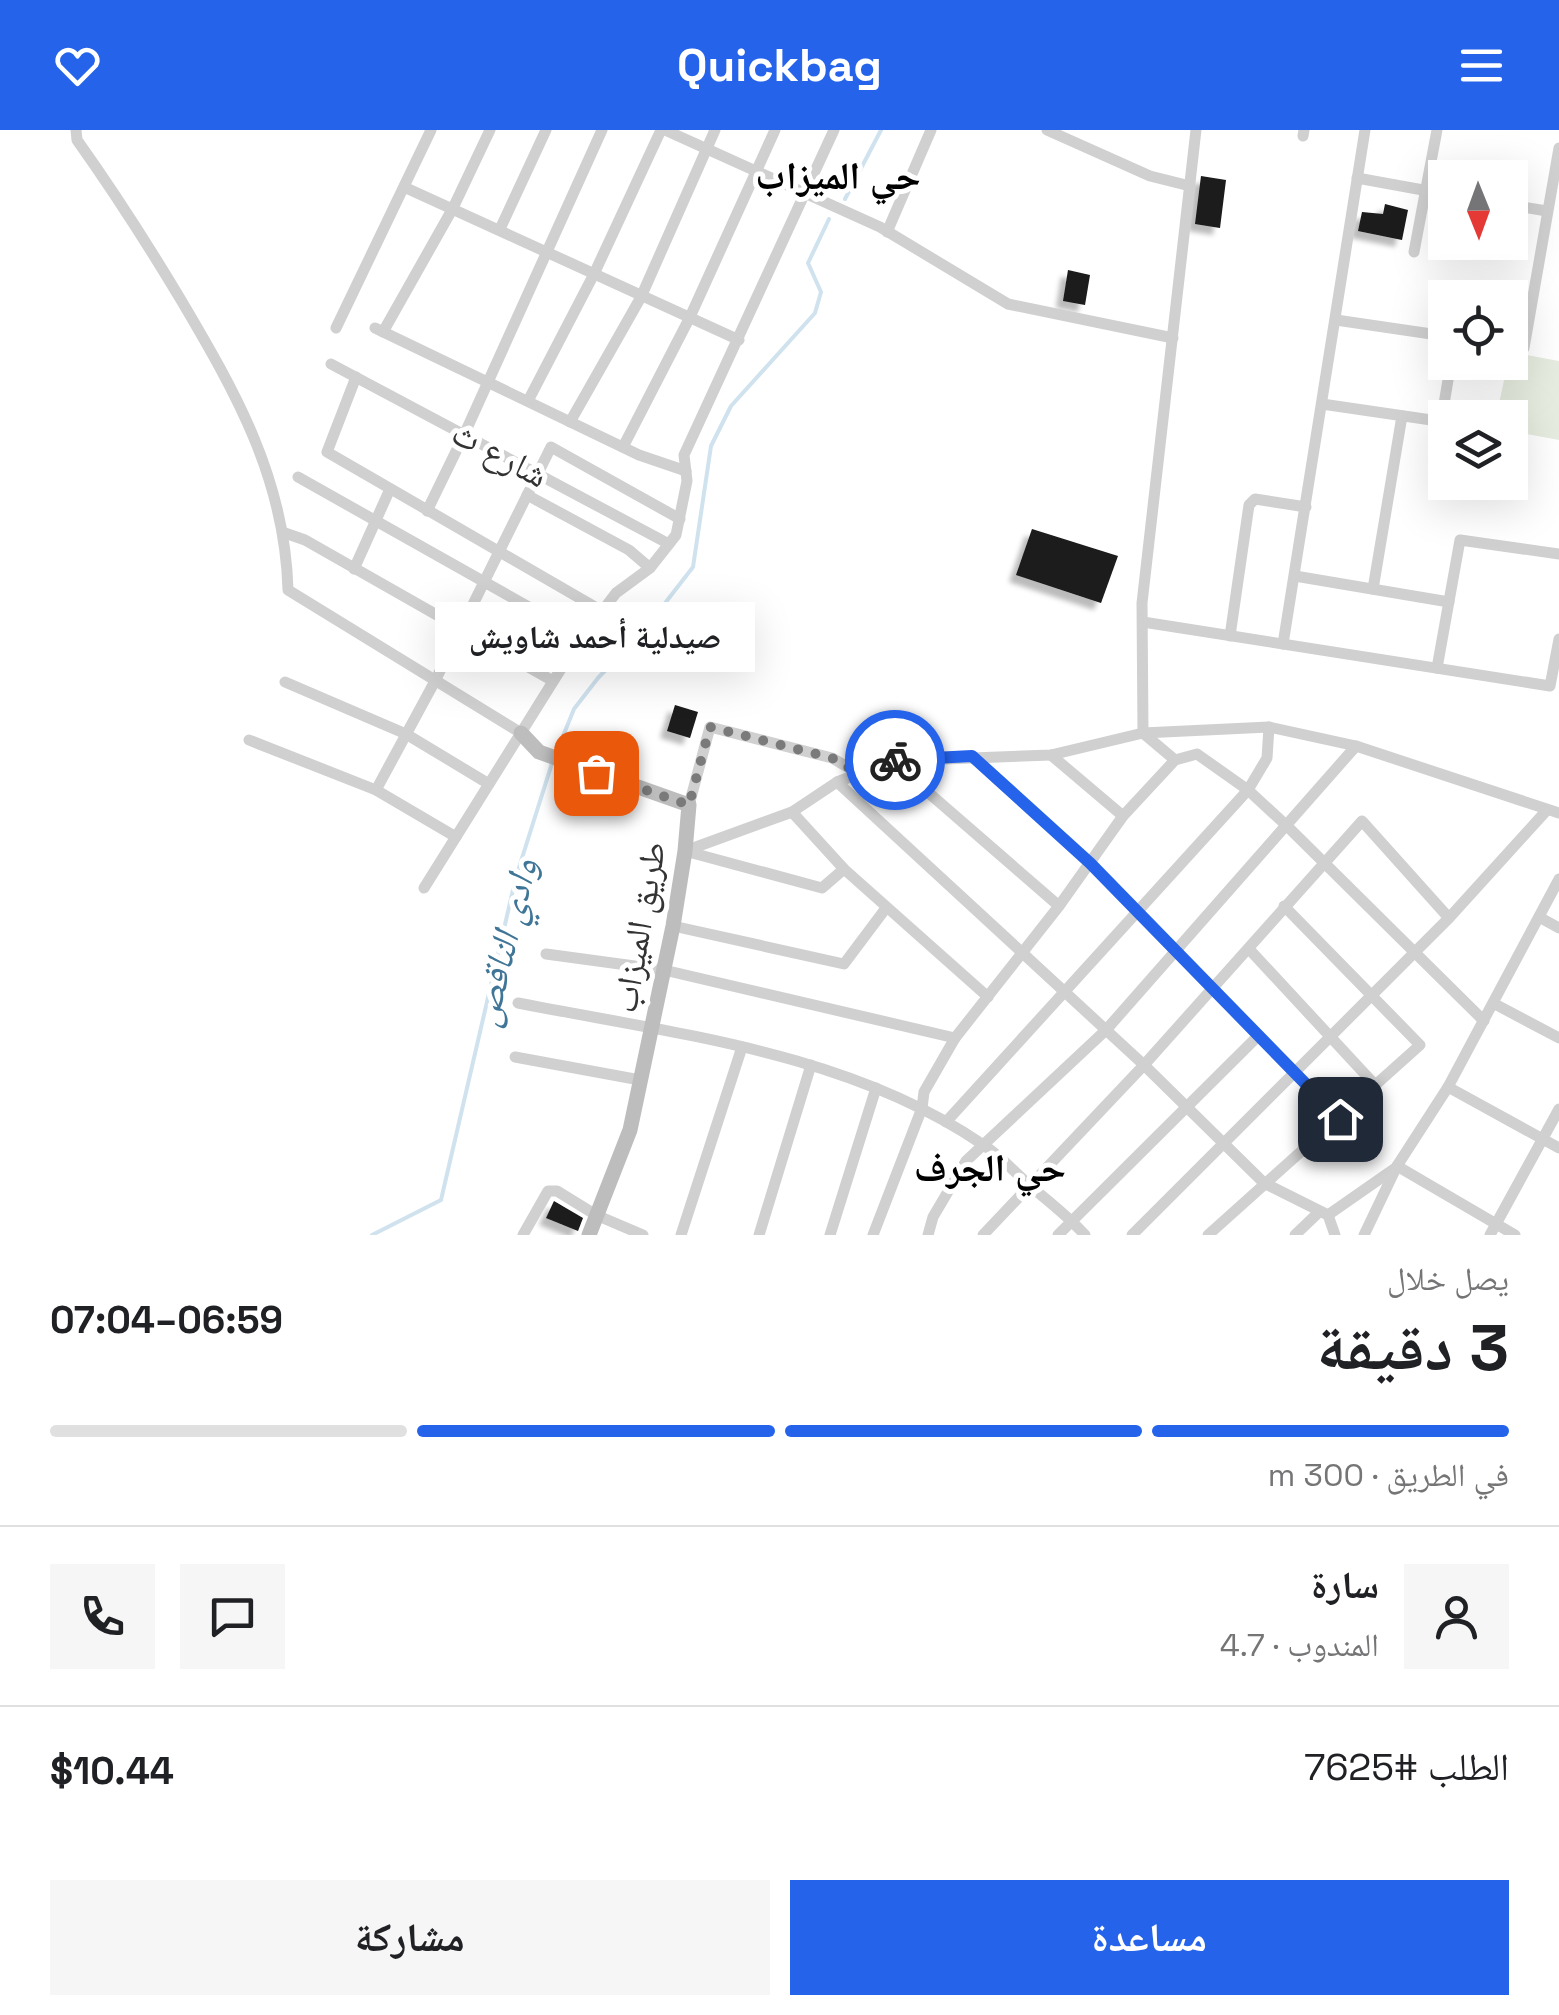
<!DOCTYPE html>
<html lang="ar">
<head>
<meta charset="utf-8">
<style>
	:root { --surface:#fff; --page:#f6f6f6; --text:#202124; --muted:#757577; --line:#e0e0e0; --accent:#2563eb }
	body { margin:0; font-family:"Space Grotesk","Noto Naskh Arabic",sans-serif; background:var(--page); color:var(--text); direction:rtl; height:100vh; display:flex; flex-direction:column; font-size:38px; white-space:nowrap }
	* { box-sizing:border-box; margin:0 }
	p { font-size:32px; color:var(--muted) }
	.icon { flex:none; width:55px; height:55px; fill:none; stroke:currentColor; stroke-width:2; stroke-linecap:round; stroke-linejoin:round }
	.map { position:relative; height:1105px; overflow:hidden; direction:ltr }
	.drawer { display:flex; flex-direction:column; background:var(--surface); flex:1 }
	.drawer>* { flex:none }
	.needle { width:65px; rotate:179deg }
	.tools { position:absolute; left:1428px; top:30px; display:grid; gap:20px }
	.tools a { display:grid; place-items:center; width:100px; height:100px; border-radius:0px; background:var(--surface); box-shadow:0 10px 40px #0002; font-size:50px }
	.pin { position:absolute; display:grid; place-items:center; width:85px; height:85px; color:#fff; margin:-42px; border-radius:20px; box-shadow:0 5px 15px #0006 }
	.courier { position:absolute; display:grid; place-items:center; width:100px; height:100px; margin:-50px; border:8px solid #2563eb; border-radius:50%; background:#fff; color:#222; box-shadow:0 2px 12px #0007 }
	.bubble { position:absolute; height:70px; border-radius:0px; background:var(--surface); box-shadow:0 10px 40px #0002; font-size:32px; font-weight:700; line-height:70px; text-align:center; direction:rtl }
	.headline em { font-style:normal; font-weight:700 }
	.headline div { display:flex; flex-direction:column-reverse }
	.headline { display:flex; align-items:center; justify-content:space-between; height:170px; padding:0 50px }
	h1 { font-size:65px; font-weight:700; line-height:75px }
	.bar { display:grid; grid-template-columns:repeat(4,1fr); gap:15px 10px; align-content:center; height:120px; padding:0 50px }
	.bar i { height:12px; border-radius:8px; background:var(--line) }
	.bar .current { background:var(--accent) }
	.bar p { grid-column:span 4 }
	.line { display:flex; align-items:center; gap:25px; padding:0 50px; border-top:2px solid var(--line) }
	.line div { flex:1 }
	.round { display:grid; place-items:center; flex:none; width:105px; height:105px; border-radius:0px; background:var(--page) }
	.cta { display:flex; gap:20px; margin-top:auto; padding:20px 50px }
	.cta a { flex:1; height:115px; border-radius:0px; background:var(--accent); color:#fff; font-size:40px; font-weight:700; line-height:115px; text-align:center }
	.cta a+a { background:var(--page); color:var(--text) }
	header { display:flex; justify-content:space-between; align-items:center; height:130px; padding:0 50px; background:var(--accent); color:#fff; font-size:45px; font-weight:700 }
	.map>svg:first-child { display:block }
</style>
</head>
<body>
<header><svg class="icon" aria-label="menu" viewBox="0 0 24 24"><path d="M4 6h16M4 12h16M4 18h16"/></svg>Quickbag<svg class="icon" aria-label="heart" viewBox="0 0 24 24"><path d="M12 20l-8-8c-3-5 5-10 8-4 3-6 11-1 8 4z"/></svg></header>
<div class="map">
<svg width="1559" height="1105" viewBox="0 0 1559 1105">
	<defs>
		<filter id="shadow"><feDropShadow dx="-7" dy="7" stdDeviation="2.5" flood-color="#0004"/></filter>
	</defs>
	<rect width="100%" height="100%" fill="#fff"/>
	<!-- green -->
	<path fill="#e6ecdf" d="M 1510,222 L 1559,231 L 1559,310 L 1510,301 L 1510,288 L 1496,288 Z"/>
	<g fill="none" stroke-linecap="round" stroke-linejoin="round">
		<!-- stream -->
		<g stroke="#cfe2ee" stroke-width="4">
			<path d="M 845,69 L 881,0"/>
			<path d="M 557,621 L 574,579 L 598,548 L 645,499 L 693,437 L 711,316 L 731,276 L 815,183 L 821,162 L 808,133 L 829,89"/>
			<path d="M 372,1105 L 441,1070 L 516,747 L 553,630"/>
		</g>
	</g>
	<!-- building -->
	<g fill="#1a1a1a" filter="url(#shadow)">
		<path d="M 1201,46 L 1226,50 L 1220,98 L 1195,94 Z"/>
		<path d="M 1385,74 L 1408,80 L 1402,110 L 1358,101 L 1362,82 L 1383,84 Z"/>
		<path d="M 1068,140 L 1090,145 L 1085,175 L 1063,171 Z"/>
		<path d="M 1032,399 L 1118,426 L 1101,473 L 1016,445 Z"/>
		<path d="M 675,575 L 698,582 L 690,608 L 667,601 Z"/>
		<path d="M 554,1071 L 583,1088 L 578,1101 L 546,1088 Z"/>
	</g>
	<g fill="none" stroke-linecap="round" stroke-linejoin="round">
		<!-- street -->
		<g stroke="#d0d0d0" stroke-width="11">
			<path d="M 76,0 L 77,10 C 114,62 148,115 181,170 C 236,263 285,349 288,460 L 521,603"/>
			<path d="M 665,0 L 880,97 L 1008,174 L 1173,208"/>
			<path d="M 1047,0 L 1150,46 L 1190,56"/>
			<path d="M 1303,6 L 1304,0"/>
			<path d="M 1357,48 L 1445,64"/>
			<path d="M 404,57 L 739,210"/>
			<path d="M 1510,75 L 1547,81"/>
			<path d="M 500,99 L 546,0"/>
			<path d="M 887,102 L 931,0"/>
			<path d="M 1414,122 L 1437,0"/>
			<path d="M 1336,190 L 1445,206"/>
			<path d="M 336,198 L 431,0"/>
			<path d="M 375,198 L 639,325 L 686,341"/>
			<path d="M 383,202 L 453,78 L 490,0"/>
			<path d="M 1510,216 L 1524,218 L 1559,18"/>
			<path d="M 331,234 L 669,414"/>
			<path d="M 356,247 L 327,322 L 602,481"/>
			<path d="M 528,271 L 594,144 L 661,0"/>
			<path d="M 1322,274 L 1445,292"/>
			<path d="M 570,292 L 641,167 L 715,0"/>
			<path d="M 1441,292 L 1451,232"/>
			<path d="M 623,317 L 690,187 L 775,0"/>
			<path d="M 298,347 L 582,507"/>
			<path d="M 527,365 L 629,420 L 650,438"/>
			<path d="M 427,381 L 464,305 L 602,0"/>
			<path d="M 285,403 L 305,410 L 553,551"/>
			<path d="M 354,439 L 390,359"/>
			<path d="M 1295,446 L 1449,472"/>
			<path d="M 1373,459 L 1402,286"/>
			<path d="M 1143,492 L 1550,556 L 1559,509"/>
			<path d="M 1230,506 L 1249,375 L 1255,369 L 1306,377"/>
			<path d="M 1283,514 L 1365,0"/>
			<path d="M 1437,538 L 1460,410 L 1559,424"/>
			<path d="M 285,552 L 406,604 L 489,654"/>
			<path d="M 249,610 L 376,660 L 456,707"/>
			<path d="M 1051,625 L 1123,686"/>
			<path d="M 972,626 L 1090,733 L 1340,989"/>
			<path d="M 1175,630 L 1143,603 L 1142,473 L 1196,0"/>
			<path d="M 892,631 L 1059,776"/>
			<path d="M 837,652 L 1144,935 L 1264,1053 L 1328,1085 L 1335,1105"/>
			<path d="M 376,660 L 435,551 L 551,317 L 680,389"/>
			<path d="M 689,675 L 710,597 L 832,628 L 856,642"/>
			<path d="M 792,682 L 844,739 L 988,867"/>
			<path d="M 685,721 L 792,682 L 837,652 L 892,631 L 1051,625 L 1143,603 L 1269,597 L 1356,616 L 1559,683"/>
			<path d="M 685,721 L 822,758 L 844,739"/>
			<path d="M 424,758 L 574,518 L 616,463 L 650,438 L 676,405 L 687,351 L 684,325 L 834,0"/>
			<path d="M 1539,787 L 1559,798"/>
			<path d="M 673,796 L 844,834 L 886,778"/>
			<path d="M 1249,819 L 1376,956"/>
			<path d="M 546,824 L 664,840 L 955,908"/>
			<path d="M 518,873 C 675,904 847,922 982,1014 C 1001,1026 1017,1045 1034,1059 C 1052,1074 1070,1088 1085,1105"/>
			<path d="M 1493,873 L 1559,908"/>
			<path d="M 515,927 L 640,950"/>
			<path d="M 1448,957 L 1559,1018"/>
			<path d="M 946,992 L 1248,660 L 1267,628 L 1269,597"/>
			<path d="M 1397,1036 L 1515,1105"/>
			<path d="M 1328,1085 L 1394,1039"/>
			<path d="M 523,1105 L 548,1061 L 557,1061 L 596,1085 L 643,1105"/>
			<path d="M 681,1105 L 742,917"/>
			<path d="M 759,1105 L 811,935"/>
			<path d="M 830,1105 L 876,958"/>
			<path d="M 873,1105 L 922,978 L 924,962 L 955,908 L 1059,776 L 1123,686 L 1175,630 L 1197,624 L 1248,660 L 1287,696 L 1484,891"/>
			<path d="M 928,1105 L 933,1087 L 966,1031 L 1106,900 L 1356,616"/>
			<path d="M 983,1105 L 1144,935 L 1362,691 L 1449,788"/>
			<path d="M 1058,1105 L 1258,906"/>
			<path d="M 1132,1105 L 1449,788 L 1547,680"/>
			<path d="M 1208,1105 L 1420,915 L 1284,776"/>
			<path d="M 1295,1105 L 1318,1083"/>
			<path d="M 1364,1105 L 1397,1036 L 1448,957 L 1559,749"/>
			<path d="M 1490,1105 L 1559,979"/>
		</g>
		<!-- secondary -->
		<path stroke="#bdbdbd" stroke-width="15" d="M 521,603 L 539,622 L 689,675 L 685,721 L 673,796 L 630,1000 L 589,1105"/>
	</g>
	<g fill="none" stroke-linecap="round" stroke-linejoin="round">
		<!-- done -->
		<path stroke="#7a7a7a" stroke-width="10" stroke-dasharray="0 18" d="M 596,643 L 689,675 L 710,597 L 832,628 L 856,642 L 895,630"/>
		<!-- route -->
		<path stroke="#2563eb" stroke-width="12" d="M 895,630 L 972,626 L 1090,733 L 1340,989"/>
	</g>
	<g text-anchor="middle" stroke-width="10" stroke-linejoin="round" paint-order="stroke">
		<!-- street labels -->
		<g font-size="35" fill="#333" stroke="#fff">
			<text transform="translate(500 324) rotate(28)" y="12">شارع ث</text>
			<text transform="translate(639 797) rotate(-80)" y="12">طريق الميزاب</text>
		</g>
		<!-- neighbourhood labels -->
		<g font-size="38" font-weight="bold" fill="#000" stroke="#fff">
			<text x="838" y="59">حي الميزاب</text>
			<text x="990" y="1051">حي الجرف</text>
		</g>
		<!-- water labels -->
		<g font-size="38" font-style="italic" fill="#3f7597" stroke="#fff">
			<text transform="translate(504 812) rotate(-76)" y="13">وادي الناقص</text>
		</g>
	</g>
</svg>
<div class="tools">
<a><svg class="needle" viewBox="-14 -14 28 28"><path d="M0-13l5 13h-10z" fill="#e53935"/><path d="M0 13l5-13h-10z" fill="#757577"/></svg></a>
<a><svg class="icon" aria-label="locate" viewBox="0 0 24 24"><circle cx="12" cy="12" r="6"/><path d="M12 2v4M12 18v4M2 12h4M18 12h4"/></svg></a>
<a><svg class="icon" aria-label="layers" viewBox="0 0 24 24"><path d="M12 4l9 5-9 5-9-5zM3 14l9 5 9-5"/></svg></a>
</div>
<div class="pin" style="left:596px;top:643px;background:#ea580c"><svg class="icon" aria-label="bag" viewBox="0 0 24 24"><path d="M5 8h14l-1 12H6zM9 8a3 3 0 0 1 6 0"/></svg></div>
<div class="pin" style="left:1340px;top:989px;background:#1f2937"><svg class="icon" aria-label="home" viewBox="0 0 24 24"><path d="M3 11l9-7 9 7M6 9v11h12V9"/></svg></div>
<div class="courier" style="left:895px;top:630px"><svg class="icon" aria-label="bike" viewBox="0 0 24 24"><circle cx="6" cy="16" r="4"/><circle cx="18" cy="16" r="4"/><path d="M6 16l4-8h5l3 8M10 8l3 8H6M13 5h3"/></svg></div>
<div class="bubble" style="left:435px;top:472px;width:320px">صيدلية أحمد شاويش</div>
</div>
<section class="drawer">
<div class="headline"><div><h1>3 دقيقة</h1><p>يصل خلال</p></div><em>06:59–07:04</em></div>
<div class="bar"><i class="current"></i><i class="current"></i><i class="current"></i><i></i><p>في الطريق · 300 m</p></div>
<div class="line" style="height:180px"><a class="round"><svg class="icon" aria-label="person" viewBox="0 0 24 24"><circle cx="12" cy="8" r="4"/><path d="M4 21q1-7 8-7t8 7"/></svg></a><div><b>سارة</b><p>المندوب · 4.7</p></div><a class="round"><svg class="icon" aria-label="chat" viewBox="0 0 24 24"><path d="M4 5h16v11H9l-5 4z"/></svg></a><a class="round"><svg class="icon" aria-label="phone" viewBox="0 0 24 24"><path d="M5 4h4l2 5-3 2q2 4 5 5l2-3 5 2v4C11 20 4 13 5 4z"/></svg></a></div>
<div class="line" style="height:130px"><div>الطلب #7625</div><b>$10.44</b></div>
<div class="cta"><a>مساعدة</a><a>مشاركة</a></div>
</section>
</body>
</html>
